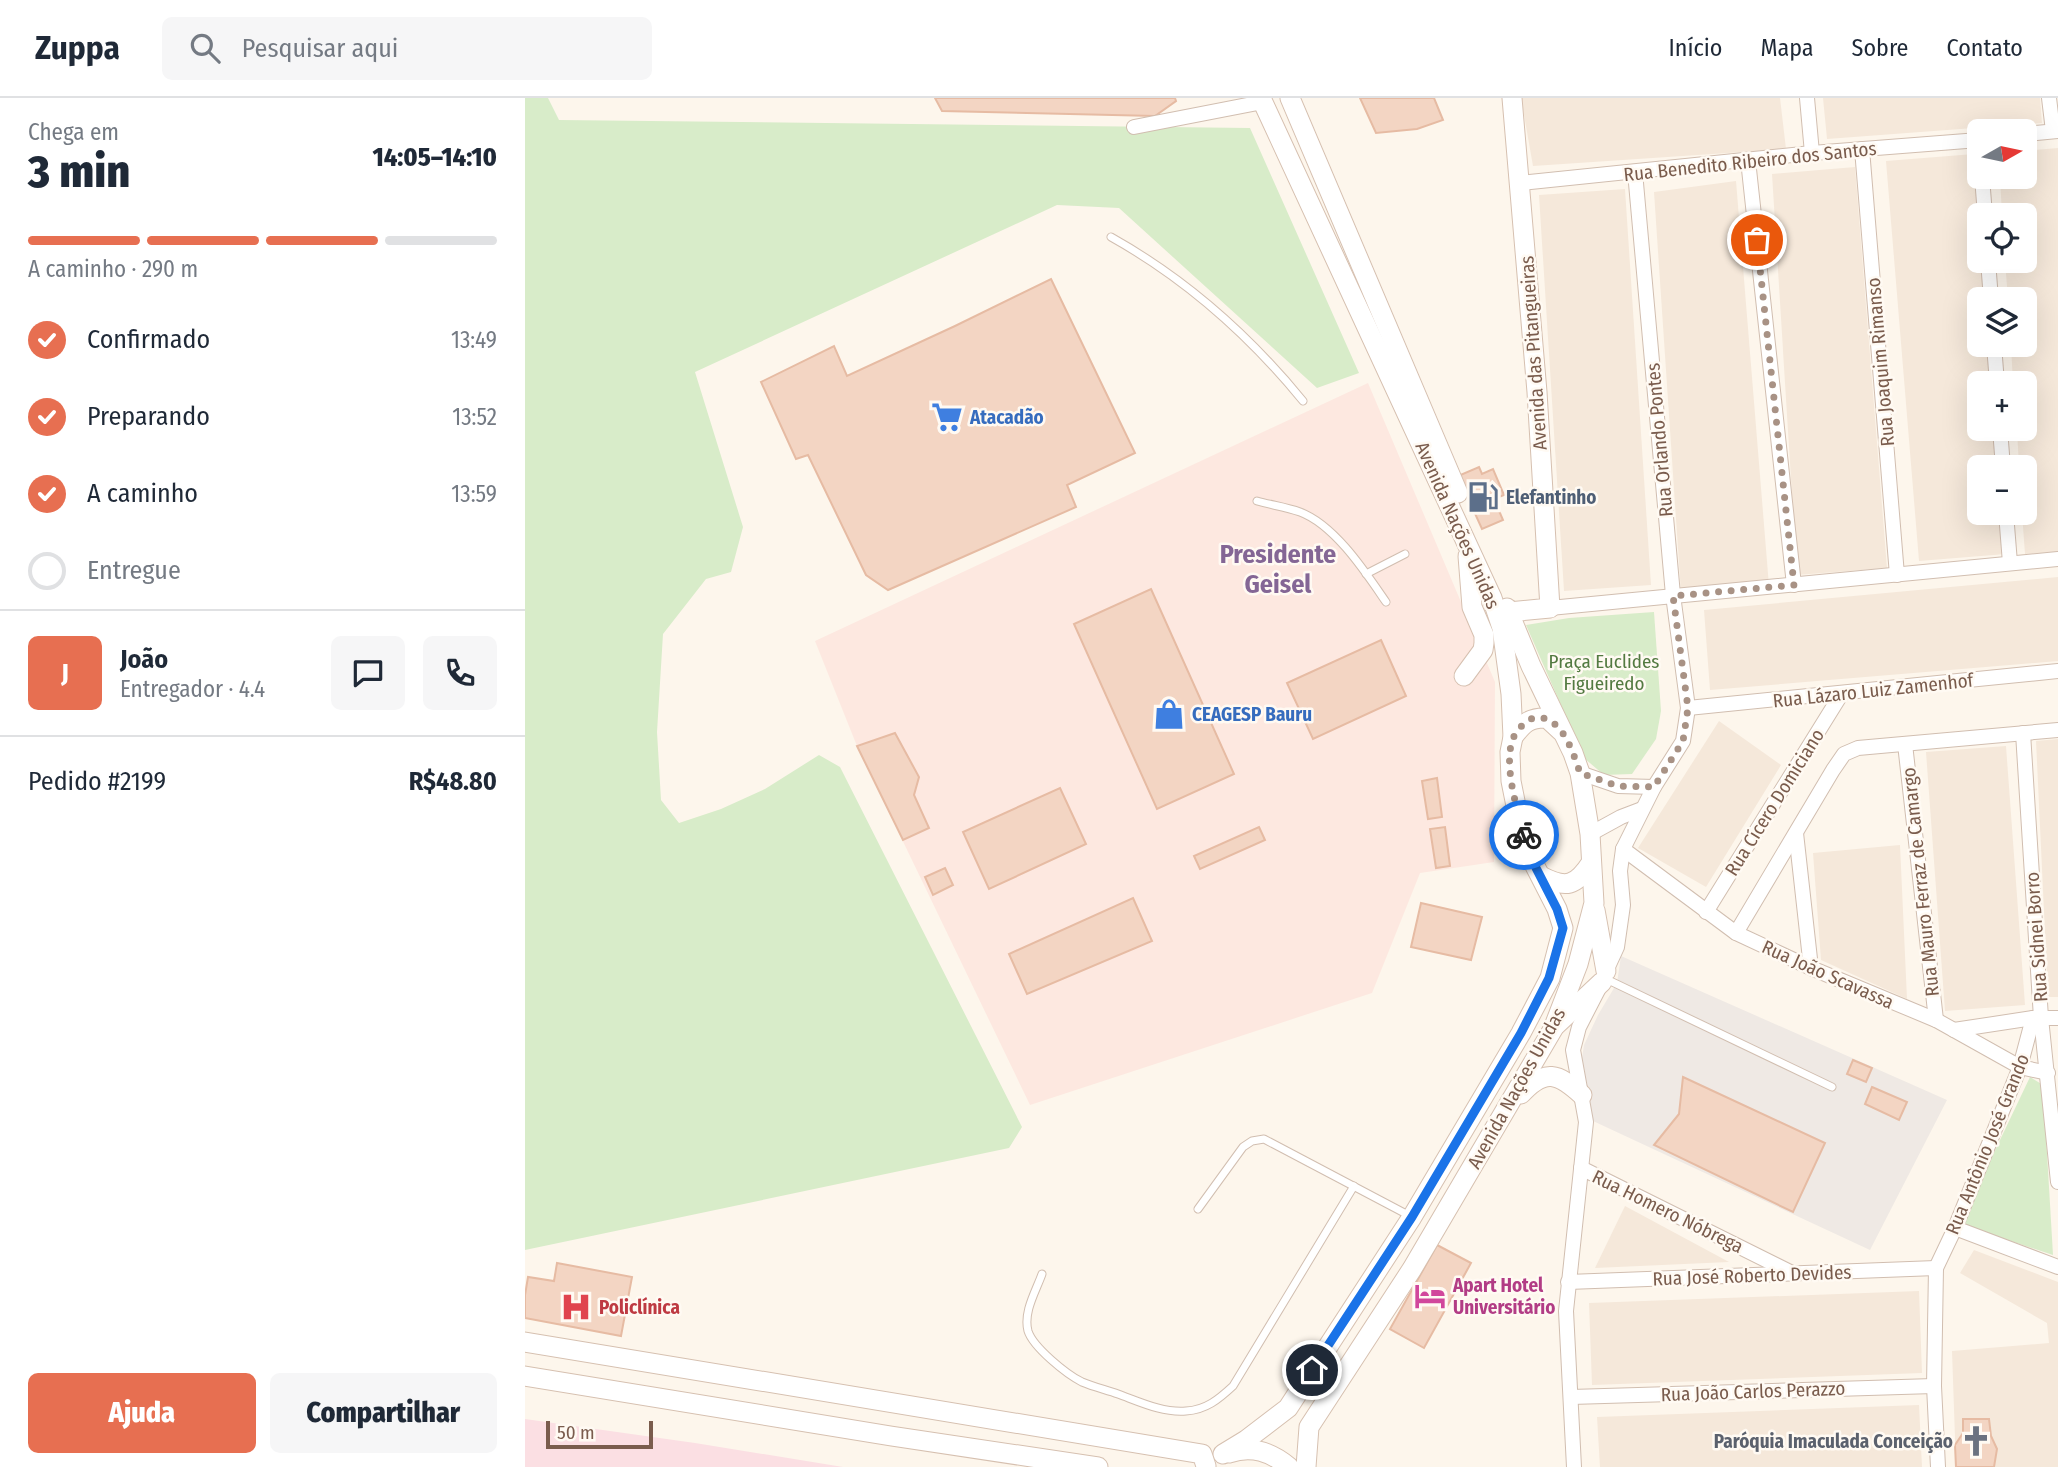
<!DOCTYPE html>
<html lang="pt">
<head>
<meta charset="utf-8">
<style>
	:root { --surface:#fff; --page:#f6f6f7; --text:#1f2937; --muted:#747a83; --line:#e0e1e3; --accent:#e76f51 }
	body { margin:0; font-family:"Fira Sans Condensed",sans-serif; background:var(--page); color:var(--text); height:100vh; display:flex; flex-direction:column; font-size:26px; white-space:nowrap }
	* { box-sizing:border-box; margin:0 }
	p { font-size:23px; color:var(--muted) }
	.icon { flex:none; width:38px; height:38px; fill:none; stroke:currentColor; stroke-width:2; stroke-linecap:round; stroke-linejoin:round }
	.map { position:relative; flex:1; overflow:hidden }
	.side { display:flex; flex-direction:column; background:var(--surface); width:525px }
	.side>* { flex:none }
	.needle { width:46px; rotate:81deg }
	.controls { position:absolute; left:1442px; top:21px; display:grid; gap:14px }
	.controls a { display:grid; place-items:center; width:70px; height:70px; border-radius:10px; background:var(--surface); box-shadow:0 7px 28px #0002; font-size:35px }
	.scale { position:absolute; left:21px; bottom:18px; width:107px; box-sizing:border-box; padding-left:7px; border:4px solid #7a5c4d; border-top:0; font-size:19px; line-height:24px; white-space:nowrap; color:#7a5c4d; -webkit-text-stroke:5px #fffaf3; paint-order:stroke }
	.pin { position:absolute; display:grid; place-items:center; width:60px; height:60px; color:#fff; margin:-30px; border:4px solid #fff; border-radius:50%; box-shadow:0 2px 7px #0007 }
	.courier { position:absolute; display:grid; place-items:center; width:70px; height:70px; margin:-35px; border:5px solid #1a73e8; border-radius:50%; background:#fff; color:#222; box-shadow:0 2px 9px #0007 }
	.overview em { font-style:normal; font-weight:800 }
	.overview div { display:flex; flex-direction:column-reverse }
	.overview { display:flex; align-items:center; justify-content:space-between; height:119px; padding:0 28px }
	h1 { font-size:46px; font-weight:800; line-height:52px }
	.bar { display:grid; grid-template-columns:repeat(4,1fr); gap:10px 7px; align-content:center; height:84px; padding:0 28px }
	.bar i { height:9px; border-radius:5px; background:var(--line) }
	.bar .current { background:var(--accent) }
	.bar p { grid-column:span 4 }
	.line { display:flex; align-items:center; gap:18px; padding:0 28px; border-top:2px solid var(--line) }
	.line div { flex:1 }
	.round { display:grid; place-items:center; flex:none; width:74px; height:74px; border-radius:10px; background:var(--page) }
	ol { padding:0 28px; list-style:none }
	li { display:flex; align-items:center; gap:21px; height:77px }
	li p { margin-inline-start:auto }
	li .icon { padding:7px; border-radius:50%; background:var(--accent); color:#fff; stroke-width:4 }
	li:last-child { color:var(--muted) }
	li i { width:38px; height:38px; border:4px solid var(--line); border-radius:50% }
	.primary-button { display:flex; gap:14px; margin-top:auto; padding:14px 28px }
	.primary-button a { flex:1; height:80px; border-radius:10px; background:var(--accent); color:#fff; font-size:28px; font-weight:800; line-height:80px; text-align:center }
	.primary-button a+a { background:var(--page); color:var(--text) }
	header { display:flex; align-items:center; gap:42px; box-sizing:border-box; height:98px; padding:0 35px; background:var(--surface); border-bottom:2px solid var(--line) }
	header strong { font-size:33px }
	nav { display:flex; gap:38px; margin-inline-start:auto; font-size:24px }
	.search { width:490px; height:63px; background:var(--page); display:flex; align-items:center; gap:18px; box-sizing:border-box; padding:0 24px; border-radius:10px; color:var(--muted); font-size:26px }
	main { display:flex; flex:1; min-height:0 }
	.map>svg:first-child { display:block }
</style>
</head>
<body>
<header>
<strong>Zuppa</strong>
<div class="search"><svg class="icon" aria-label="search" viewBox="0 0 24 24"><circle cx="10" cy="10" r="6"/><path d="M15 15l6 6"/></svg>Pesquisar aqui</div>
<nav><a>Início</a><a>Mapa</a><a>Sobre</a><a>Contato</a></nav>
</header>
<main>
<section class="side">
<div class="overview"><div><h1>3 min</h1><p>Chega em</p></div><em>14:05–14:10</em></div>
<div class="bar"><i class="current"></i><i class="current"></i><i class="current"></i><i></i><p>A caminho · 290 m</p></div>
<ol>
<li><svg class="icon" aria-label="check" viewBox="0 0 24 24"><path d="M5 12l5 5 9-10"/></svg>Confirmado<p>13:49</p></li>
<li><svg class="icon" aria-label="check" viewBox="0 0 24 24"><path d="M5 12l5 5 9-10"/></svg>Preparando<p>13:52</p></li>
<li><svg class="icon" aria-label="check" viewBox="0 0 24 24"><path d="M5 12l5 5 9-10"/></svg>A caminho<p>13:59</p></li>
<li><i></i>Entregue</li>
</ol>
<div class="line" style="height:126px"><b class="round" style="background:var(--accent);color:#fff">J</b><div><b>João</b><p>Entregador · 4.4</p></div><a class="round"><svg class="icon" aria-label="chat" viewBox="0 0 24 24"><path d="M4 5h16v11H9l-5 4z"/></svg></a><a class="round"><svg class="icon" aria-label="phone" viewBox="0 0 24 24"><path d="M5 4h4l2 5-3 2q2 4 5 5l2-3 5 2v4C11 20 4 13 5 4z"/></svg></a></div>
<div class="line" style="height:91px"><div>Pedido #2199</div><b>R$48.80</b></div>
<div class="primary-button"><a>Ajuda</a><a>Compartilhar</a></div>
</section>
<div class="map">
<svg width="1533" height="1369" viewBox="0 0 1533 1369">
	<rect width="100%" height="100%" fill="#fdf6ec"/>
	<!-- residential -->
	<g fill="#f5e8da">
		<path d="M 996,0 L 1255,0 L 1261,51 L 1008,68 Z"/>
		<path d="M 1298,0 L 1515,0 L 1517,25 L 1302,41 Z"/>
		<path d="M 1533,50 L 1533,454 L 1500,456 L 1497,415 L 1500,415 L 1500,369 L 1494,369 L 1492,331 L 1500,331 L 1500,285 L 1488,285 L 1486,247 L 1500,247 L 1500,201 L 1483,201 L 1480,163 L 1500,163 L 1500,117 L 1477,117 L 1475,79 L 1500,79 L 1500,53 Z"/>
		<path d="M 1449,56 L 1454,125 L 1454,163 L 1457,163 L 1460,201 L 1454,201 L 1454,247 L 1464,247 L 1467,285 L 1454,285 L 1454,331 L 1471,331 L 1474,369 L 1454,369 L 1454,415 L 1478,415 L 1481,456 L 1394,463 L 1361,63 Z"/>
		<path d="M 1330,69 L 1362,470 L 1272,477 L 1247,76 Z"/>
		<path d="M 1211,83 L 1244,488 L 1156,495 L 1129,94 Z"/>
		<path d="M 1100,91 L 1126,487 L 1039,493 L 1014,97 Z"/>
		<path d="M 1533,479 L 1533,563 L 1185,592 L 1179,512 Z"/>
		<path d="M 1194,623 L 1256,667 L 1181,789 L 1113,750 Z"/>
		<path d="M 1533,641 L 1533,899 L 1523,899 L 1511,643 Z"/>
		<path d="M 1481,648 L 1500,907 L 1420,913 L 1401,654 Z"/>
		<path d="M 1375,747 L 1382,901 L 1296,862 L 1288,755 Z"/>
		<path d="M 1100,1108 L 1204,1164 L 1070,1170 Z"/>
		<path d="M 1449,1152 L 1533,1184 L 1533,1369 L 1431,1369 L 1427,1253 L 1524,1245 L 1522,1225 L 1435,1175 Z"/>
		<path d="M 1394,1193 L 1397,1275 L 1067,1287 L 1064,1205 Z"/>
		<path d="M 1394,1307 L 1397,1369 L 1075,1369 L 1072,1319 Z"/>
	</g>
	<!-- commercial -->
	<path fill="#fde8e0" d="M 843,285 L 970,584 L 969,764 L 895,775 L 847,895 L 505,1007 L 332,648 L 290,543 Z"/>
	<!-- industrial -->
	<path fill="#efe9e4" d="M 1096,858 L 1422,1002 L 1345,1152 L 1068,1023 L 1056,967 L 1059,947 L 1073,917 L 1092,885 Z"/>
	<!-- medical -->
	<path fill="#fbdfe3" d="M 0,1321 L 170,1345 L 318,1369 L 0,1369 Z"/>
	<!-- green -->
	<g fill="#d8ecc9">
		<path d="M 0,0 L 23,0 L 34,22 L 725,30 L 834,275 L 792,290 L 594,110 L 532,107 L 170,274 L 218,429 L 206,474 L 181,481 L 138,536 L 132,634 L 136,702 L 154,725 L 196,711 L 240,691 L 294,657 L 315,669 L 497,1029 L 484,1050 L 0,1152 Z"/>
		<path d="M 1129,514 L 1136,613 L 1131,641 L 1107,676 L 1079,677 L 1059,660 L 1001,527 L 1044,520 Z"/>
		<path d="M 1505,979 L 1518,987 L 1528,1157 L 1435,1126 Z"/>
	</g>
	<!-- building -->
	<g fill="#f3d5c3" stroke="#e6bba3" stroke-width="2">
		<path d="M 410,0 L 650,0 L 651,3 L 630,18 L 417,13 Z"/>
		<path d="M 835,0 L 909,0 L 918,22 L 892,31 L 851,35 Z"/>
		<path d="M 526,181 L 610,355 L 542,387 L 551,409 L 363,492 L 341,477 L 283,357 L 271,361 L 236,284 L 309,248 L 322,278 L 430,228 Z"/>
		<path d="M 954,369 L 957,376 L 968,371 L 979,397 L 969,401 L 978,422 L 957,431 L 933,378 Z"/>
		<path d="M 626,491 L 709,676 L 632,711 L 549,526 Z"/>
		<path d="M 856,542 L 881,598 L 788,641 L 762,585 Z"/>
		<path d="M 370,635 L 394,679 L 389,697 L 404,730 L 378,742 L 332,648 Z"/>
		<path d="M 912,680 L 917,719 L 903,721 L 897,683 Z"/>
		<path d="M 535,690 L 561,746 L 464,791 L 438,734 Z"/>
		<path d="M 734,729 L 740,742 L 675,771 L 669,758 Z"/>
		<path d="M 920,729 L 925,768 L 911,770 L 905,731 Z"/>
		<path d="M 420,770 L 428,787 L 408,797 L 400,779 Z"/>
		<path d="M 608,800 L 627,843 L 502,896 L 484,856 Z"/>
		<path d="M 896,805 L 957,819 L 946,862 L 886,849 Z"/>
		<path d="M 1328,962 L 1347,970 L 1341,984 L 1322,976 Z"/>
		<path d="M 1158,979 L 1300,1045 L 1268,1114 L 1129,1047 L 1154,1016 Z"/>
		<path d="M 1347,989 L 1382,1004 L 1374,1022 L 1340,1006 Z"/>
		<path d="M 912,1147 L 946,1165 L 899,1250 L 865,1231 Z"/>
		<path d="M 32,1165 L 107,1179 L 96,1238 L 0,1220 L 0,1197 L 3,1179 L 29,1183 Z"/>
		<path d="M 1438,1321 L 1464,1321 L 1466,1338 L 1472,1351 L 1469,1369 L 1431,1369 L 1430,1347 L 1438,1335 Z"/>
	</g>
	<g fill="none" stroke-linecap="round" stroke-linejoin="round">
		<defs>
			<g id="lane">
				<path d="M 586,139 C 661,181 724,237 778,303"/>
				<path d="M 732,403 C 746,407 761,409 775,414 C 810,427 841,475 861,504"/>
				<path d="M 841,476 L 880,456"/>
				<path d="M 1079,880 L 1307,989"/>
				<path d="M 673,1111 L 718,1049 L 727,1043 L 739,1041 L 887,1119"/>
				<path d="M 517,1176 C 511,1193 498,1214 503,1233 C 508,1249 541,1276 557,1284 C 569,1289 582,1292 593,1296 C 615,1304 638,1315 661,1313 C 681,1312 694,1301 708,1288 L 829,1088"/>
			</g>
			<g id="street">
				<path d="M 1282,0 L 1287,55"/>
				<path d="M 1524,0 L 1528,33"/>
				<path d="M 609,29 L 738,4"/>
				<path d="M 1500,36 L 1533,33"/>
				<path d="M 1337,51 L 1372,477"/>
				<path d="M 1223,62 L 1269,487"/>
				<path d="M 1457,79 L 1460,117"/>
				<path d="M 995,85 L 1287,55 L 1454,42"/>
				<path d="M 1463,163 L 1466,201"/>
				<path d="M 1469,247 L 1472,285"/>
				<path d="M 1475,331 L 1478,369"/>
				<path d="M 1481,415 L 1485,465"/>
				<path d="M 1025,510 L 1533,461"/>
				<path d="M 1163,610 L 1533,573"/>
				<path d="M 1498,635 L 1516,920 L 1533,1084"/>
				<path d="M 1380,646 L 1411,922"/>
				<path d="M 1055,675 L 1093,688 L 1129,689"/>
				<path d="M 1271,735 L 1286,870"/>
				<path d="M 1065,736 L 1096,719 L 1117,711"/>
				<path d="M 1098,751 L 1211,835 L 1286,870 L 1411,922 L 1495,969 L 1523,975"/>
				<path d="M 1181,814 L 1317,595"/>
				<path d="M 1211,835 L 1308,672 L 1319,656 L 1333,650 L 1533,632"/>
				<path d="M 1081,873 L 1092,849 L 1098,807 L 1095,773 L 1098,751 L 1129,689 L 1158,643 L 1163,610 L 1148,497 L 1110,74"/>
				<path d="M 1429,932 L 1508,920 L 1533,920"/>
				<path d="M 1056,1070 L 1267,1175"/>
				<path d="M 1430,1130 L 1533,1169"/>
				<path d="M 1043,1184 L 1411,1170"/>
				<path d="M 1046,1299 L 1409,1288"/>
				<path d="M 1049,1369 L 1041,1213 L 1061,1024 L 1048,952 L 1054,929 L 1073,892"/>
				<path d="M 1413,1369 L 1409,1288 L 1411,1170 L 1430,1130 L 1495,969 L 1508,920"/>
			</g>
			<g id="secondary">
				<path d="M 765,0 L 933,395"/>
				<path d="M 984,514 L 1025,510 L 1012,294 L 987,0"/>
				<path d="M 939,578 L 958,552 L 959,545 L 959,537 L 947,509 L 943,458"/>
				<path d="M 988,639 C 998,626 1004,619 1022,620 L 1036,633"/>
				<path d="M 1016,778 C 1041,791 1051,788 1066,765"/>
				<path d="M 1070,812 L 1081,873"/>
				<path d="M 1031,927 L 1077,884"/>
				<path d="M 996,996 C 1020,970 1033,975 1057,997"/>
				<path d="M 0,1244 L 677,1356 L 681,1368"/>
				<path d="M 0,1278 L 366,1338 L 573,1369"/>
				<path d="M 704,1355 C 727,1347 746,1354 764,1369"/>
				<path d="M 698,1356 L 721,1342 L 763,1310 L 887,1119 L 996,935 L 1025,880 L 1038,830 L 1032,811 L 1010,768 L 992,713 L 986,683 L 985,654 L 988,639 L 986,596 L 977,530 L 967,500 L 736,0"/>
				<path d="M 781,1369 L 784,1329 L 887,1171 L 1028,931 L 1053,866 L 1069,805 L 1065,736 L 1055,675 L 1048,655 L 1006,568 L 982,510"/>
			</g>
		</defs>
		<!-- lane casing -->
		<use href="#lane" stroke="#d1beb0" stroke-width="9"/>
		<!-- street casing -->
		<use href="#street" stroke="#d1beb0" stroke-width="16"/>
		<!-- secondary casing -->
		<use href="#secondary" stroke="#d6c0b0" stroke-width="21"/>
		<!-- lane -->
		<use href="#lane" stroke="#fff" stroke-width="7"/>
		<!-- street -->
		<use href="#street" stroke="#fff" stroke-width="14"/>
		<!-- secondary -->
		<use href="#secondary" stroke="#fff" stroke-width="19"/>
	</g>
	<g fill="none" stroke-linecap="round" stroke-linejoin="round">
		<!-- done -->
		<path stroke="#a89285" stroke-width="7" stroke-dasharray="0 12.6" d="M 999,737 C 992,712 978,665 988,641 C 990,634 999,624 1006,621 C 1035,612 1048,654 1055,675 L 1093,688 L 1129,689 L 1158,643 L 1163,610 L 1148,498 L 1269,487 L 1232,142"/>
		<!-- route -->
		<path stroke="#1a73e8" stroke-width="9" d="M 787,1272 L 887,1119 L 996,935 L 1024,880 L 1038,830 L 1032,811 L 1010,768 L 999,737"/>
	</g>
	<!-- icons -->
	<defs>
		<symbol id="supermarket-bare" viewBox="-9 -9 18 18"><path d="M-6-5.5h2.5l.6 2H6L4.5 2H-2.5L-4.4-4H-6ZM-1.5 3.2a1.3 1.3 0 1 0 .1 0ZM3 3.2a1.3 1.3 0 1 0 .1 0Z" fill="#3f7fe0" stroke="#fffaf3" stroke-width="2.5" paint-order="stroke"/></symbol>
		<symbol id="fuel-bare" viewBox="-9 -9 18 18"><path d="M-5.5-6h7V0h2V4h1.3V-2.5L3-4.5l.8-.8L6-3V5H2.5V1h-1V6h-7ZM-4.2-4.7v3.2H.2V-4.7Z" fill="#5c6f8a" stroke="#fffaf3" stroke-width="2.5" paint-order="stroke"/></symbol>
		<symbol id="shop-bare" viewBox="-9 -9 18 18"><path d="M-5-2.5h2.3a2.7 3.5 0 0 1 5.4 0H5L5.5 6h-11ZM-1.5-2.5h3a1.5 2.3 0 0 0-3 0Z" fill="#3f7fe0" stroke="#fffaf3" stroke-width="2.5" paint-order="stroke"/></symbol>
		<symbol id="hotel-bare" viewBox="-9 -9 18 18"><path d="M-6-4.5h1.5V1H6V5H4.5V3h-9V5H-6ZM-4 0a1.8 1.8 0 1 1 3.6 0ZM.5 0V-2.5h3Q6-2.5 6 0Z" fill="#d1479c" stroke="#fffaf3" stroke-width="2.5" paint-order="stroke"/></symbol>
		<symbol id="hospital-bare" viewBox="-9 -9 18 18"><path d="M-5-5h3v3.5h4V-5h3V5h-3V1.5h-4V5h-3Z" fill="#e0444e" stroke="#fffaf3" stroke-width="2.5" paint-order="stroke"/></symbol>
		<symbol id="church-bare" viewBox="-9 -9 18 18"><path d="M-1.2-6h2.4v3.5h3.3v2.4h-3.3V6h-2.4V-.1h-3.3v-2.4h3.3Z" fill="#6b7280" stroke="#fffaf3" stroke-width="2.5" paint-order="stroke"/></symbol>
	</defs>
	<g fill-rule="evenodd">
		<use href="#supermarket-bare" x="400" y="297" width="44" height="44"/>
		<use href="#fuel-bare" x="936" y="377" width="44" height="44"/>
		<use href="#shop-bare" x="622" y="594" width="44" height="44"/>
		<use href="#hotel-bare" x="883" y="1176" width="44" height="44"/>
		<use href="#hospital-bare" x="29" y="1187" width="44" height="44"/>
		<use href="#church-bare" x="1429" y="1321" width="44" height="44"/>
	</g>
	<g text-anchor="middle" stroke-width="5" stroke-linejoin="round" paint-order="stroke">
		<!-- street labels -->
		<g font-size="19" fill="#7a5c4d" stroke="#fffaf3">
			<text transform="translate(1225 63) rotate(-6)" y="7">Rua Benedito Ribeiro dos Santos</text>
			<text transform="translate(1008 255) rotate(-94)" y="7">Avenida das Pitangueiras</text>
			<text transform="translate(1355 264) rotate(-95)" y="7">Rua Joaquim Rimanso</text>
			<text transform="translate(1134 342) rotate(-95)" y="7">Rua Orlando Pontes</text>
			<text transform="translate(933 427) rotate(66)" y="7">Avenida Nações Unidas</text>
			<text transform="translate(1348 592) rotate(-6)" y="7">Rua Lázaro Luiz Zamenhof</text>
			<text transform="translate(1249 704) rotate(-58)" y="7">Rua Cícero Domiciano</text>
			<text transform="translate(1395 784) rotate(-96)" y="7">Rua Mauro Ferraz de Camargo</text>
			<text transform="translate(1511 839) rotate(-94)" y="7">Rua Sidnei Borro</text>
			<text transform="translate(1303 876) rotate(24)" y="7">Rua João Scavassa</text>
			<text transform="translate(991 990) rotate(-61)" y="7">Avenida Nações Unidas</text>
			<text transform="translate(1462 1046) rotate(-68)" y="7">Rua Antônio José Grando</text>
			<text transform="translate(1143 1113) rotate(26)" y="7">Rua Homero Nóbrega</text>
			<text transform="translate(1227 1177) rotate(-2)" y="7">Rua José Roberto Devides</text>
			<text transform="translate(1228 1293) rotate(-2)" y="7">Rua João Carlos Perazzo</text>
		</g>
		<!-- shop labels -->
		<g font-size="19" font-weight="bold" fill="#366cbe" stroke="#fffaf3" text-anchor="start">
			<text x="445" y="326">Atacadão</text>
			<text x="667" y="623">CEAGESP Bauru</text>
		</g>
		<!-- service labels -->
		<g font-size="19" font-weight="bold" fill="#4e5e75" stroke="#fffaf3" text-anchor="start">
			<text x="981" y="406">Elefantinho</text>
		</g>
		<!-- park labels -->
		<g font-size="19" fill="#537a41" stroke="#fffaf3">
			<text x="1079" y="570">Praça Euclides<tspan x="1079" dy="22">Figueiredo</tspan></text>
		</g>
		<!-- hotel labels -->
		<g font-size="19" font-weight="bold" fill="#b23c85" stroke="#fffaf3" text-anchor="start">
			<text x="928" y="1194">Apart Hotel<tspan x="928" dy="22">Universitário</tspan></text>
		</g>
		<!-- health labels -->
		<g font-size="19" font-weight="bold" fill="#be3a42" stroke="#fffaf3" text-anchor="start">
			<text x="74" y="1216">Policlínica</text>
		</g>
		<!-- worship labels -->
		<g font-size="19" font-weight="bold" fill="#5b616d" stroke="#fffaf3" text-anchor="end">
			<text x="1428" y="1350">Paróquia Imaculada Conceição</text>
		</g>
		<!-- district labels -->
		<g font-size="26" font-weight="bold" fill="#846695" stroke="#fffaf3">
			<text x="753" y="465">Presidente<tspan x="753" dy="30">Geisel</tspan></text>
		</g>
	</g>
</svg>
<div class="controls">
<a><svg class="needle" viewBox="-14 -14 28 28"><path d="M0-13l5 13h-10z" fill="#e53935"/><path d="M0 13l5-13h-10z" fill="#747a83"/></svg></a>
<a><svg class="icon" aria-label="locate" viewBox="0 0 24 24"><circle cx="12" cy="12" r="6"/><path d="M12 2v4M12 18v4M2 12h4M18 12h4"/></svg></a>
<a><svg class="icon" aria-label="layers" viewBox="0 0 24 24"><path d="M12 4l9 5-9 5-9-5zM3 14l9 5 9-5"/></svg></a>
<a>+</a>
<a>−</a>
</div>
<div class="scale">50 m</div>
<div class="pin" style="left:1232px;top:142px;background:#ea580c"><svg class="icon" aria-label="bag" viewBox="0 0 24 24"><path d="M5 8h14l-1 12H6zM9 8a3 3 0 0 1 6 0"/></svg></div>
<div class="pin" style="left:787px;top:1272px;background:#1f2937"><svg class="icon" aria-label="home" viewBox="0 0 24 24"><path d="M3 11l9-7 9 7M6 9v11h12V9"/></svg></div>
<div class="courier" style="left:999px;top:737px"><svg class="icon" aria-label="bike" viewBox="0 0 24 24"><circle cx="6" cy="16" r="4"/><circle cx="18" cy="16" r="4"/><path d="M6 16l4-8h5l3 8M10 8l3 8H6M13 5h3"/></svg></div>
</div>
</main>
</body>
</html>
